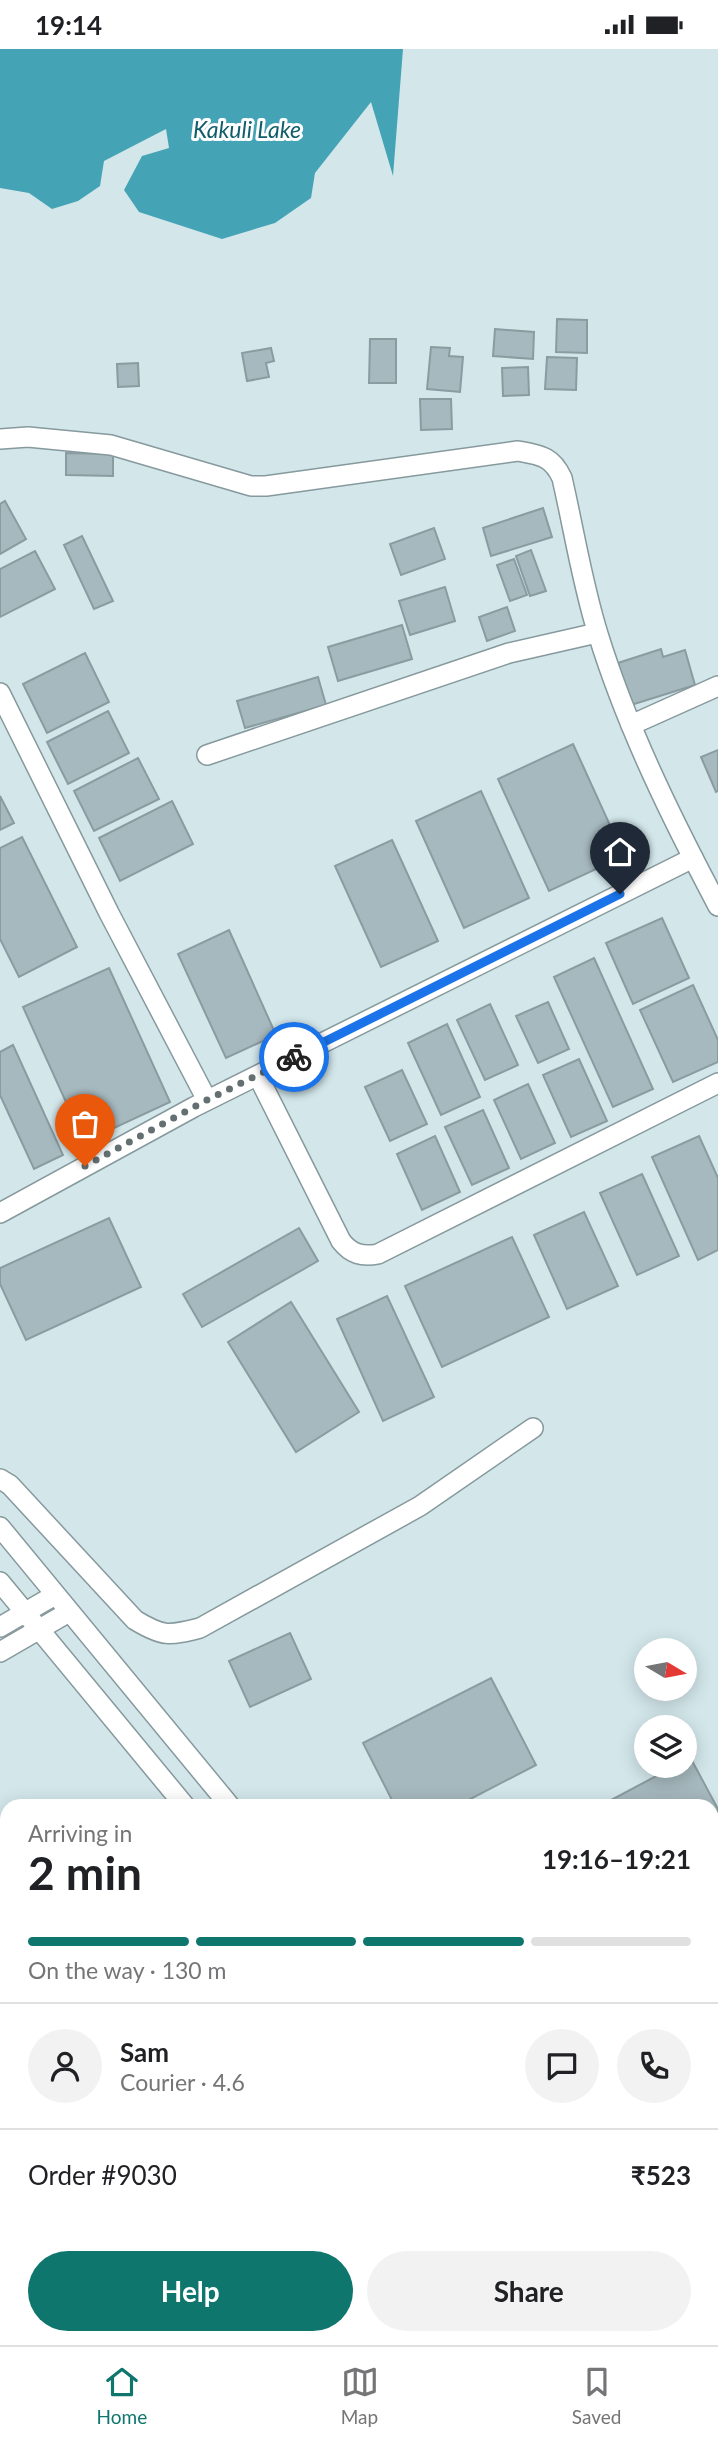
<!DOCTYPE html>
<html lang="en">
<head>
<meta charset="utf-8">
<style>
	:root { --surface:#fff; --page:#f2f2f2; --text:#202124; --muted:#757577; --line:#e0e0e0; --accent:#0f766e }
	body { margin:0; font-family:Lato,sans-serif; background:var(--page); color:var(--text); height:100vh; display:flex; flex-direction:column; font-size:26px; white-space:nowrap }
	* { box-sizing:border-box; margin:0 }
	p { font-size:23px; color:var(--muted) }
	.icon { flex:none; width:38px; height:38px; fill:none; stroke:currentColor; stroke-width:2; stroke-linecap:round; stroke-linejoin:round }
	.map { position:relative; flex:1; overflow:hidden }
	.details { position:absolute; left:0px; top:1750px; width:719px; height:546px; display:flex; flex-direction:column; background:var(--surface); border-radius:21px 21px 0 0; box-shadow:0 4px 18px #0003 }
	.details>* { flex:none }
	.needle { width:46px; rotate:100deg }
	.buttons { position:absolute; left:634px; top:1589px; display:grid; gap:14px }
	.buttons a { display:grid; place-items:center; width:63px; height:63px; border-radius:50%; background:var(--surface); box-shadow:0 4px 18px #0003; font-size:35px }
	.pin { position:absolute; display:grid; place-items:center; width:60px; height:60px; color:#fff; margin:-72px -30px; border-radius:50% 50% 50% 0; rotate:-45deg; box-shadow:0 0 7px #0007 }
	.pin .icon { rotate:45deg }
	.courier { position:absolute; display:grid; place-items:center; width:70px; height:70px; margin:-35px; border:5px solid #1a73e8; border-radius:50%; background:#fff; color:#222; box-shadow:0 2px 9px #0007 }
	.head em { font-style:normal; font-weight:700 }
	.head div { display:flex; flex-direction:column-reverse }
	.head { display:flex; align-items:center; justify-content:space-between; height:119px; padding:0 28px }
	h1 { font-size:46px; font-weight:700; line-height:52px }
	.bar { display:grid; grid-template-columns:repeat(4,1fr); gap:10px 7px; align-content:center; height:84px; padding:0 28px }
	.bar i { height:9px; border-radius:5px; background:var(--line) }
	.bar .active { background:var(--accent) }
	.bar p { grid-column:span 4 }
	.line { display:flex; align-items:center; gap:18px; padding:0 28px; border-top:2px solid var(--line) }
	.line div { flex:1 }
	.round { display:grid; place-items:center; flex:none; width:74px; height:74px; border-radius:37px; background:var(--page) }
	.button { display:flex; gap:14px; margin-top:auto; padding:14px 28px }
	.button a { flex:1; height:80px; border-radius:42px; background:var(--accent); color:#fff; font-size:28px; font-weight:700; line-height:80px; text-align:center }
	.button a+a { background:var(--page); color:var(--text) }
	.status { display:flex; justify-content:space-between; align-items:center; height:49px; padding:0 35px; background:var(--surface); direction:ltr }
	.status svg { height:19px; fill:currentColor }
	.menu { display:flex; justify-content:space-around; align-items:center; height:98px; border-top:2px solid var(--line); background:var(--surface); font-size:19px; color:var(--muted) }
	.menu a { display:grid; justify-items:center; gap:4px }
	.menu .active { color:var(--accent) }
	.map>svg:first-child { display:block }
</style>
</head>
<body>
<div class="status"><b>19:14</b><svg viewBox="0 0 49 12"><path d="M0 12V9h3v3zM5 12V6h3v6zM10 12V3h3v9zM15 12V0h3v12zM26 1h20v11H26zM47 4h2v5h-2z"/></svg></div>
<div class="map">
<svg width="718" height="2296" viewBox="0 0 718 2296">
	<rect width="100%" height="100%" fill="#d3e7eb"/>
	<!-- water -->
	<path fill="#45a3b6" d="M 0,0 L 403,0 L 393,127 L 371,53 L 315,124 L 311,149 L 275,174 L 222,190 L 139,163 L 124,141 L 142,107 L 169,99 L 166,80 L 104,112 L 100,137 L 78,152 L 52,160 L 29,144 L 0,139 Z"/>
	<!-- building -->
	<g fill="#a6b9be" stroke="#8a9ca0" stroke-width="2">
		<path d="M 557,270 L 587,271 L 587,304 L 556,303 Z"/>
		<path d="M 495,280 L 534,283 L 533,310 L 493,307 Z"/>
		<path d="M 370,290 L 396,290 L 396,334 L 369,334 Z"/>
		<path d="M 431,298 L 450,299 L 449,307 L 463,308 L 460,343 L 427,340 Z"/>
		<path d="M 271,299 L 274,312 L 266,314 L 269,328 L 247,332 L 242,304 Z"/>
		<path d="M 547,308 L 577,309 L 576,341 L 545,340 Z"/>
		<path d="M 138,314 L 139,337 L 118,338 L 117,315 Z"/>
		<path d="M 528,318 L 529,346 L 503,347 L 502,319 Z"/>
		<path d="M 420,350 L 451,350 L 452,380 L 421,381 Z"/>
		<path d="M 66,404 L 113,405 L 113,427 L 66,426 Z"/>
		<path d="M 5,452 L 26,490 L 0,505 L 0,455 Z"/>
		<path d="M 543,459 L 552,488 L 491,507 L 483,479 Z"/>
		<path d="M 434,479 L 445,510 L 401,526 L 390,495 Z"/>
		<path d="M 82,487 L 113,552 L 94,560 L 64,496 Z"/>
		<path d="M 531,501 L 546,542 L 530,547 L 516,507 Z"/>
		<path d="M 35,502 L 55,540 L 0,568 L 0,520 Z"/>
		<path d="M 514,510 L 527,546 L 510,552 L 497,516 Z"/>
		<path d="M 445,538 L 455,572 L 410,586 L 399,552 Z"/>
		<path d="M 507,558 L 515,582 L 487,592 L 479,568 Z"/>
		<path d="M 402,576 L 412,610 L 338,632 L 328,598 Z"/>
		<path d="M 661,600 L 663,608 L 685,601 L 695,636 L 631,656 L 618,614 Z"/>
		<path d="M 85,604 L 109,653 L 47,684 L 23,635 Z"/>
		<path d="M 318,628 L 326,656 L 245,679 L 237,652 Z"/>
		<path d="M 108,662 L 129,704 L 68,735 L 47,693 Z"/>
		<path d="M 573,695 L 624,807 L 549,842 L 498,730 Z"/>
		<path d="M 718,701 L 718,742 L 716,743 L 701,708 Z"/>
		<path d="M 138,709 L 159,750 L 94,782 L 74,742 Z"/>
		<path d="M 481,742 L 529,849 L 464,879 L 416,772 Z"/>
		<path d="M 0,747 L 14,774 L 0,781 Z"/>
		<path d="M 172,752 L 193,795 L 120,832 L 99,789 Z"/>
		<path d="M 22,788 L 77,898 L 19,928 L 0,890 L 0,799 Z"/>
		<path d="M 392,791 L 438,892 L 381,918 L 335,817 Z"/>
		<path d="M 662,869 L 689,929 L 633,955 L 606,894 Z"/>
		<path d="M 229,881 L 276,986 L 226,1009 L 178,905 Z"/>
		<path d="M 594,909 L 653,1040 L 613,1058 L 554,928 Z"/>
		<path d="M 109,919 L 170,1053 L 84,1093 L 23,958 Z"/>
		<path d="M 693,936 L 718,991 L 718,1013 L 673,1033 L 640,961 Z"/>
		<path d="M 548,953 L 569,1000 L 538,1014 L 516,967 Z"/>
		<path d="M 490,955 L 518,1016 L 485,1031 L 457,971 Z"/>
		<path d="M 447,975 L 480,1048 L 441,1066 L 408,994 Z"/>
		<path d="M 13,996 L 63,1106 L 34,1120 L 0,1046 L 0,1003 Z"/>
		<path d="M 579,1010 L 607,1072 L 571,1088 L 543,1026 Z"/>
		<path d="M 402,1021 L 427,1075 L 390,1092 L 365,1038 Z"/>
		<path d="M 528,1035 L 555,1094 L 521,1110 L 494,1051 Z"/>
		<path d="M 483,1061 L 509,1119 L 472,1136 L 445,1078 Z"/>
		<path d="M 435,1087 L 460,1143 L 422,1161 L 397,1105 Z"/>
		<path d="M 699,1087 L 718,1129 L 718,1201 L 698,1211 L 652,1108 Z"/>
		<path d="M 642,1125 L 679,1207 L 637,1226 L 600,1144 Z"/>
		<path d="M 584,1163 L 618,1237 L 567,1260 L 534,1186 Z"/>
		<path d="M 109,1169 L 141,1238 L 26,1291 L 0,1235 L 0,1219 Z"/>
		<path d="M 299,1179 L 318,1212 L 202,1278 L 183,1245 Z"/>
		<path d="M 512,1188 L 549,1268 L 442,1318 L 405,1237 Z"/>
		<path d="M 387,1247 L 434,1348 L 383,1372 L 337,1270 Z"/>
		<path d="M 291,1253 L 359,1363 L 296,1403 L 228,1293 Z"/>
		<path d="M 290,1584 L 311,1630 L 250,1658 L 229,1612 Z"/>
		<path d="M 491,1629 L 536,1716 L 457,1757 L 395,1757 L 363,1694 Z"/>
		<path d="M 690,1708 L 718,1760 L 718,1826 L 712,1829 L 712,1757 L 600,1757 L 675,1717 L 684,1717 L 684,1712 Z"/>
		<path d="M 718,1876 L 718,1925 L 712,1912 L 712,1878 Z"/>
		<path d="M 712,1937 L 718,1948 L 718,1969 L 712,1972 Z"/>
		<path d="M 714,2043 L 718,2051 L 718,2090 L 712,2093 Z"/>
		<path d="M 100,2289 L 201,2289 L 206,2296 L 90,2296 Z"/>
	</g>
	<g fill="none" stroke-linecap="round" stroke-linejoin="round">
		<defs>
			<g id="minor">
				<path d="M 0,390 L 28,388 L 111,396 L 251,437 L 266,437 L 518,402 C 540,406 552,407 562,429 C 574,481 582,534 598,585 C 627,679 672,770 718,857"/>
				<path d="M 0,644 L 109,864 L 207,1051"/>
				<path d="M 631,676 L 718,637"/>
				<path d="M 207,706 L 509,604 L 597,584"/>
				<path d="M 258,1027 L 341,1192 C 351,1205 362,1208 378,1205 L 718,1034"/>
				<path d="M 0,1164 L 194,1058 L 693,809"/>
				<path d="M 0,1430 L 10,1436 L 135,1571 C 163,1588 169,1587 200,1579 L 420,1457 L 533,1379"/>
				<path d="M 0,1478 L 230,1757"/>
				<path d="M 0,1533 L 185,1757"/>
				<path d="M 0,1578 L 55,1546"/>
				<path d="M 0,1603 L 69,1563"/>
				<path d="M 712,2010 L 718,2007"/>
				<path d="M 0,2202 L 7,2198"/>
				<path d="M 0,2232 L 7,2228"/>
				<path d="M 628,2289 L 634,2296"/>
				<path d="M 672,2289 L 678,2296"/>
				<path d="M 701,2296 L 718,2286"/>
			</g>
		</defs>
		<!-- minor casing -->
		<use href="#minor" stroke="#86999d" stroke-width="22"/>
		<!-- minor -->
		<use href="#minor" stroke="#fff" stroke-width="19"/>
	</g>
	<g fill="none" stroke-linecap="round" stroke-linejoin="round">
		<!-- done -->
		<path stroke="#636f71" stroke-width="7" stroke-dasharray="0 12.6" d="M 85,1117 L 207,1051 L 294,1008"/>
		<!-- route -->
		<path stroke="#1a73e8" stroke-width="9" d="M 294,1008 L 620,845"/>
	</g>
	<g text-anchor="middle" stroke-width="6" stroke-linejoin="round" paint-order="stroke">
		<!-- water labels -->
		<g font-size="23" font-style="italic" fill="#105e6c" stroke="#fff">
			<text x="247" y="89">Kakuli Lake</text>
		</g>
	</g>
</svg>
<div class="buttons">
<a><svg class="needle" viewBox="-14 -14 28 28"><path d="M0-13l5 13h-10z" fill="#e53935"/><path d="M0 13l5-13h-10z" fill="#757577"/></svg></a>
<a><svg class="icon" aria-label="layers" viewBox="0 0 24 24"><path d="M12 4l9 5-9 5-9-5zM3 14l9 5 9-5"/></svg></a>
</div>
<div class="pin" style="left:85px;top:1117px;background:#ea580c"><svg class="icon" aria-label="bag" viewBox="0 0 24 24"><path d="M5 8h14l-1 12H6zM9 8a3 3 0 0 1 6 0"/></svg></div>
<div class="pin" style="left:620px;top:845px;background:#1f2937"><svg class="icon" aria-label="home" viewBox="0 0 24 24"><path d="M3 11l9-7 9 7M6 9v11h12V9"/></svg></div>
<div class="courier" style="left:294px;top:1008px"><svg class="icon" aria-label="bike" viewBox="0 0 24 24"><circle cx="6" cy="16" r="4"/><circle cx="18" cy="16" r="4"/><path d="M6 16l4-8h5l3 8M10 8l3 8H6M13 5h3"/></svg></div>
<section class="details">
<div class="head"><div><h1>2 min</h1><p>Arriving in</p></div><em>19:16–19:21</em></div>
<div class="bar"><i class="active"></i><i class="active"></i><i class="active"></i><i></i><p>On the way · 130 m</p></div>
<div class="line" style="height:126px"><a class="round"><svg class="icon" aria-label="person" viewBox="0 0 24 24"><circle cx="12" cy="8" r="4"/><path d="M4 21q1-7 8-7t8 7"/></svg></a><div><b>Sam</b><p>Courier · 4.6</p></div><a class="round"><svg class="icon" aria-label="chat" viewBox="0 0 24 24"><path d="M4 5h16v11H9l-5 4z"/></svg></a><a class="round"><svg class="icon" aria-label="phone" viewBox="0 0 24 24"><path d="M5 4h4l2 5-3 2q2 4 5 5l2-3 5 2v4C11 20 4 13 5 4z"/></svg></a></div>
<div class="line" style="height:91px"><div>Order #9030</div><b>₹523</b></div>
<div class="button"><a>Help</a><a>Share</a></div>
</section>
</div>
<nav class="menu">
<a class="active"><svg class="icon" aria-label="home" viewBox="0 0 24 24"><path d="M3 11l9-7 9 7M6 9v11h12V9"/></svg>Home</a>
<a><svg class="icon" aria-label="map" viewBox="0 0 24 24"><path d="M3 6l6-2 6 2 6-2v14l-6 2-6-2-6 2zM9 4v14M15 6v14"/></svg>Map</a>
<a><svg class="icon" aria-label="saved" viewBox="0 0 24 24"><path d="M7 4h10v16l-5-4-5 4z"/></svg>Saved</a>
</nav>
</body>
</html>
